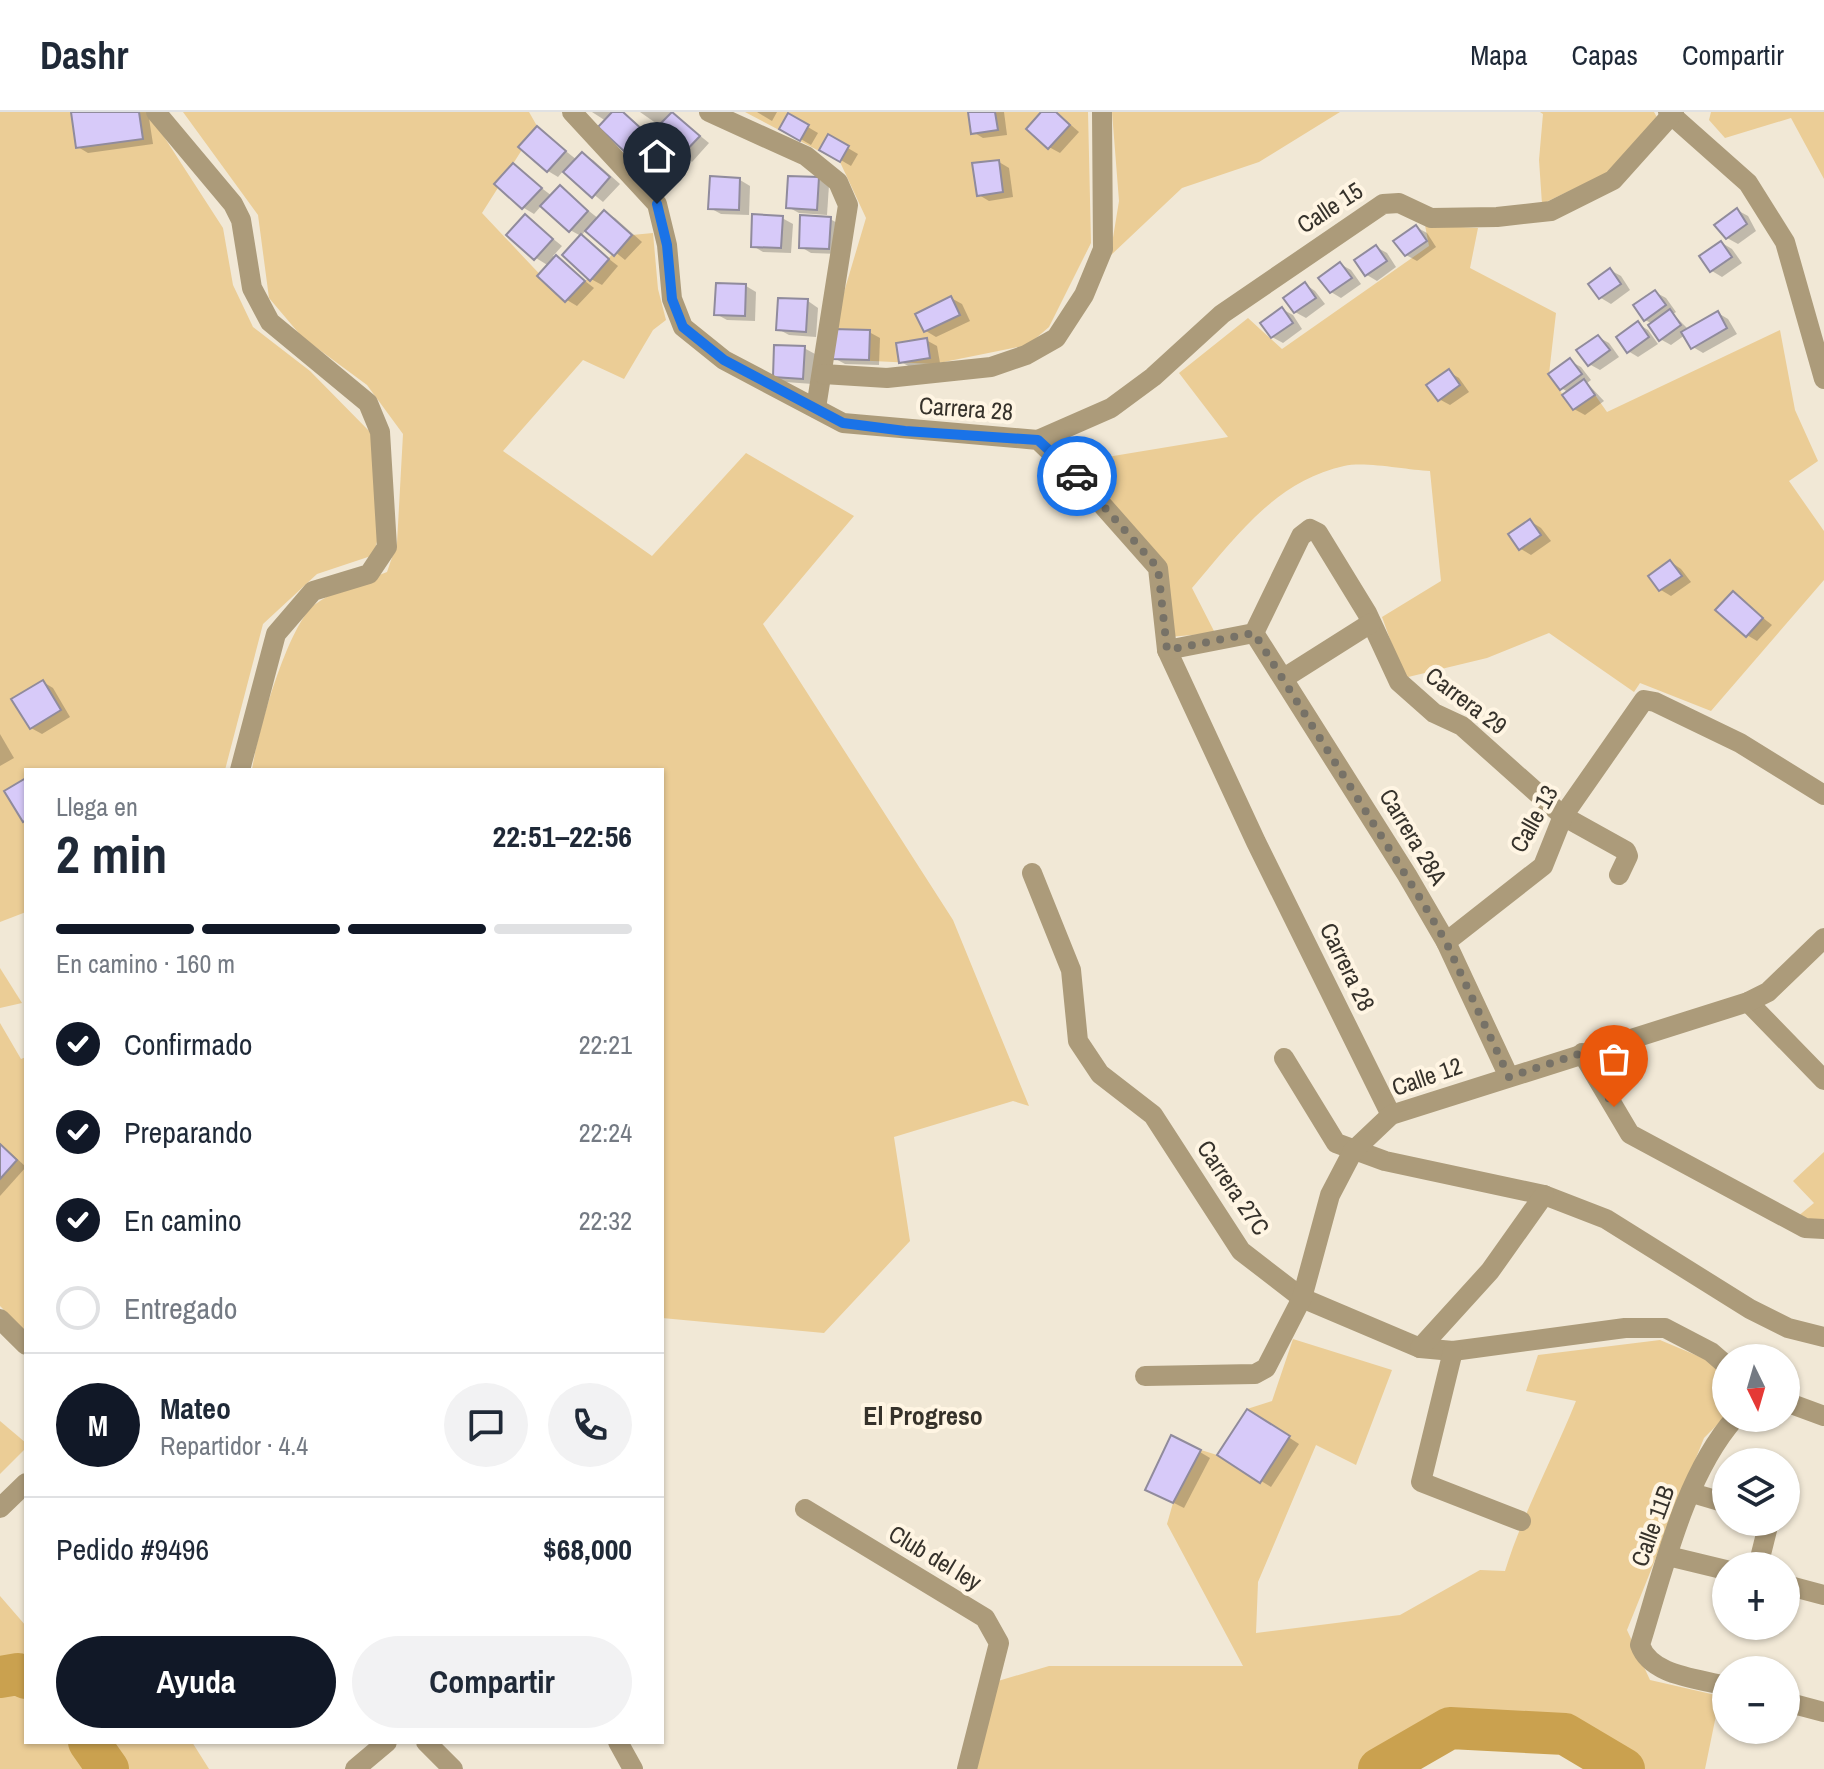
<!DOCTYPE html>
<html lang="es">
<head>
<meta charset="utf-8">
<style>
	:root { --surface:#fff; --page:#f2f2f3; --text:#1f2937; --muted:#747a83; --line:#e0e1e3; --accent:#111827 }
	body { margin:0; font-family:"Archivo Narrow",sans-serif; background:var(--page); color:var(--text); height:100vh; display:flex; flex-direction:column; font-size:30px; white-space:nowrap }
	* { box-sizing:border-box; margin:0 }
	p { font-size:26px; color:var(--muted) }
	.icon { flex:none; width:44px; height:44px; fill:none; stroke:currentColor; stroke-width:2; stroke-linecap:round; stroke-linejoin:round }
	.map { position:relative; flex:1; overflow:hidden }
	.side { position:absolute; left:24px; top:656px; width:640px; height:976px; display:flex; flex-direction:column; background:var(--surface); border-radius:0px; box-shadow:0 2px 6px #0004 }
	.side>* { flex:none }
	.needle { width:52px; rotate:175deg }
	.controls { position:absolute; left:1712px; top:1232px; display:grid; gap:16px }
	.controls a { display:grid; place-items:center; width:88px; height:88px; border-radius:50%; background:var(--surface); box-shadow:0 2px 6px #0004; font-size:40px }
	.pin { position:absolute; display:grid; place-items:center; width:68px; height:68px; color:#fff; margin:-82px -34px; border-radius:50% 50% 50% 0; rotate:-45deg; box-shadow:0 0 8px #0007 }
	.pin .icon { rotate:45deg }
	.courier { position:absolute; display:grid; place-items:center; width:80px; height:80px; margin:-40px; border:6px solid #1a73e8; border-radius:50%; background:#fff; color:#222; box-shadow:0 2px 10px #0007 }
	.summary em { font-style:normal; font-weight:700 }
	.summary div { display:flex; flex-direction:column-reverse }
	.summary { display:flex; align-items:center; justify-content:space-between; height:136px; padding:0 32px }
	h1 { font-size:52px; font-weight:700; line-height:60px }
	.bar { display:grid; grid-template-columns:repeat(4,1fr); gap:12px 8px; align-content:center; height:96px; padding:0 32px }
	.bar i { height:10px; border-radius:6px; background:var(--line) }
	.bar .current { background:var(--accent) }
	.bar p { grid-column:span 4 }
	.line { display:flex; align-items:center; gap:20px; padding:0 32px; border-top:2px solid var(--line) }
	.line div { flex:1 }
	.round { display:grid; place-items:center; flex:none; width:84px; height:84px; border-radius:42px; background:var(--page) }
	ol { padding:0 32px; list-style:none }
	li { display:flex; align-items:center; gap:24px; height:88px }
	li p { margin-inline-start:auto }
	li .icon { padding:8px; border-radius:50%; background:var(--accent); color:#fff; stroke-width:4 }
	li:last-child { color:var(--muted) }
	li i { width:44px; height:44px; border:4px solid var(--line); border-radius:50% }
	.button { display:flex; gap:16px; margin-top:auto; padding:16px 32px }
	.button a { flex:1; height:92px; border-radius:48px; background:var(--accent); color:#fff; font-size:32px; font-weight:700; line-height:92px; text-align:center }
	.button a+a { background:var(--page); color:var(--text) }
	header { display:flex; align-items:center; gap:48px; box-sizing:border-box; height:112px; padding:0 40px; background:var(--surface); border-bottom:2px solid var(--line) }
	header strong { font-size:38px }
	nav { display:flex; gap:44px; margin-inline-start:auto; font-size:28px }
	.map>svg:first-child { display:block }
</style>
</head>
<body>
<header>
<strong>Dashr</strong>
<nav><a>Mapa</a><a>Capas</a><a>Compartir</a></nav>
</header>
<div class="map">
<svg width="1824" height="1657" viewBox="0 0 1824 1657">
	<rect width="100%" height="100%" fill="#f1e8d6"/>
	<!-- green -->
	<g fill="#ebcd96">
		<path d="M 0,0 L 148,0 L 223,116 L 233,173 L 253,215 L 310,259 L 374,324 L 383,403 L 374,443 L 317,462 L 263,512 L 225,658 L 26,658 L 26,800 L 0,810 Z"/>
		<path d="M 183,0 L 529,0 L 537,14 L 482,101 L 565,189 L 632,123 L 653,121 L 658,177 L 666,208 L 653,218 L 624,267 L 583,248 L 503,339 L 652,444 L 746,341 L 854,404 L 763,512 L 953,808 L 1029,994 L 1013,989 L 894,1025 L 910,1129 L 824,1221 L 662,1206 L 662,658 L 252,658 C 257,622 287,516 314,493 C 334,478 364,469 387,460 L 397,431 L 403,322 L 367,273 L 302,225 L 269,186 L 258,103 Z"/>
		<path d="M 745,0 L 1088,0 L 1091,131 L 1049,215 L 1028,233 L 934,252 L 832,247 L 833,217 L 866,106 L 840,50 Z"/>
		<path d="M 1112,0 L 1340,0 L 1259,50 L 1182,76 L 1110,144 L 1119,89 Z"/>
		<path d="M 1540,0 L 1654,0 L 1658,7 L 1607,61 L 1542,92 L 1539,48 L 1543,2 Z"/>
		<path d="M 1711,0 L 1824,0 L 1824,67 L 1791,6 L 1725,26 L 1709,8 Z"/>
		<path d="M 1425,113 L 1478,116 L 1470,156 L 1556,201 L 1549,262 L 1573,298 L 1595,283 L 1607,300 L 1780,218 L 1795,298 L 1818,349 L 1789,369 L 1824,419 L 1824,468 L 1711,599 L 1640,571 L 1634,580 L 1549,521 L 1487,546 L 1404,566 L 1382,505 L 1441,469 L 1430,359 C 1407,358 1365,349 1344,354 C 1274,370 1236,425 1192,476 L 1215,521 L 1169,525 L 1167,459 L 1052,332 L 1078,325 L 1095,347 L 1228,325 L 1179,261 L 1248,206 L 1282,237 L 1429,134 Z"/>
		<path d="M 0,856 L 22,891 L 0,896 Z"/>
		<path d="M 0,911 L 21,947 L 26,945 L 26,1220 L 0,1194 Z"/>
		<path d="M 1824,1040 L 1824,1114 L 1797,1105 L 1814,1091 L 1793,1069 Z"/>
		<path d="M 1293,1227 L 1392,1258 L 1356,1353 L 1316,1333 L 1258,1470 L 1256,1521 L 1400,1503 L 1480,1458 L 1505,1459 C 1523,1401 1553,1346 1576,1289 L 1526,1279 L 1538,1243 L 1660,1228 L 1705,1247 L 1726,1264 L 1726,1304 L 1704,1326 L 1627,1518 L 1650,1568 L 1720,1584 L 1705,1657 L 1640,1657 L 1563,1607 L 1451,1603 L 1359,1657 L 974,1657 L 998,1569 L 1049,1554 L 1243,1554 L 1167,1412 L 1173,1391 L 1201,1338 L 1217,1343 L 1259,1370 L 1290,1324 L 1247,1297 L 1272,1289 Z"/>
		<path d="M 0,1309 L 26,1331 L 26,1336 L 0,1362 Z"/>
		<path d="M 0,1484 L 26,1514 L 26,1630 L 192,1630 L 209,1657 L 0,1657 Z"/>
	</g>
	<!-- shadow -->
	<g fill="#0003">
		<path d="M 73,0 L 148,0 L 153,32 L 88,41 L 78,35 Z"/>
		<path d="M 592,0 L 623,0 L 654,27 L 638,45 L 628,39 L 606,9 Z"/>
		<path d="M 640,0 L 671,0 L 709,31 L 692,50 L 655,20 L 660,14 Z"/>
		<path d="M 757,0 L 777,0 L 772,9 Z"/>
		<path d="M 970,0 L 1004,0 L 1007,23 L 983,26 L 973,20 Z"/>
		<path d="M 1044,0 L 1056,0 L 1079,20 L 1060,41 L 1049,35 Z"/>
		<path d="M 789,4 L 818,21 L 811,33 L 782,16 Z"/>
		<path d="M 538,17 L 577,48 L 582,42 L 593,48 L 620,72 L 603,90 L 564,58 L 558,65 L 548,59 Z"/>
		<path d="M 829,25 L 858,42 L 851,54 L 822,37 Z"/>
		<path d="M 999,50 L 1009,56 L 1013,85 L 989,89 L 979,83 Z"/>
		<path d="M 513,54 L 552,84 L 560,76 L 599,107 L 604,100 L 615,106 L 642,130 L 625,148 L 587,117 L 581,124 L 570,118 L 542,93 L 534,102 L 524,96 L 497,72 Z"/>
		<path d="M 818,67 L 829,73 L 827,103 L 799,101 L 788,95 Z"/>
		<path d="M 740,68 L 750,74 L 749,103 L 721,102 L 710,96 Z"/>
		<path d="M 1737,98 L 1748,104 L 1756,119 L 1738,132 L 1727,126 Z"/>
		<path d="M 525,104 L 562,134 L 553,144 L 594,176 L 577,194 L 567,188 L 549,154 L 536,146 Z"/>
		<path d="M 782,106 L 793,112 L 791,141 L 763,140 L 753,134 Z"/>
		<path d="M 830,107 L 841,113 L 839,142 L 811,141 L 801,135 Z"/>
		<path d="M 1416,115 L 1427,121 L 1436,135 L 1417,149 L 1406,143 Z"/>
		<path d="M 581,125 L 618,154 L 602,173 L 591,167 Z"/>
		<path d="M 1722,131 L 1732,137 L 1742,151 L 1722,165 L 1712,159 Z"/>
		<path d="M 1376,135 L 1387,141 L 1396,155 L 1377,169 L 1367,163 Z"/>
		<path d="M 1340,152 L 1351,158 L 1361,172 L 1341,186 L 1331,180 Z"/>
		<path d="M 1610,158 L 1621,164 L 1630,178 L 1611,192 L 1601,186 Z"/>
		<path d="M 1305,172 L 1315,179 L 1325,192 L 1306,206 L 1295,200 Z"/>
		<path d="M 746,174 L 756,180 L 755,209 L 727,208 L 716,202 Z"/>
		<path d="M 1655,180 L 1666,186 L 1676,200 L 1673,202 L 1689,218 L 1718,201 L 1728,207 L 1737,222 L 1703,241 L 1693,235 L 1685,223 L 1671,233 L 1660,227 L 1653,212 L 1645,208 Z"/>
		<path d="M 951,186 L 962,192 L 970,209 L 936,225 L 926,219 Z"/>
		<path d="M 808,189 L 818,196 L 816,225 L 789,223 L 778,217 Z"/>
		<path d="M 1282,197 L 1293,203 L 1302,217 L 1283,231 L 1272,225 Z"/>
		<path d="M 1638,212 L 1648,218 L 1658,232 L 1638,245 L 1628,239 Z"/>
		<path d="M 869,220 L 880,226 L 879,253 L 845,252 L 834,246 Z"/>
		<path d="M 1598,225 L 1609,231 L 1619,245 L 1600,258 L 1589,252 Z"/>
		<path d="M 926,228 L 937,234 L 940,251 L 912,256 L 901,250 Z"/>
		<path d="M 804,236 L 815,242 L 813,272 L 785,270 L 775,264 Z"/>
		<path d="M 1570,249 L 1581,255 L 1591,268 L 1587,271 L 1604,289 L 1585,303 L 1574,297 L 1568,280 L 1561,276 Z"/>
		<path d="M 1449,260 L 1459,266 L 1469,280 L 1450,293 L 1439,287 Z"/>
		<path d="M 1530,409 L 1541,416 L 1551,429 L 1531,443 L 1521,437 L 1511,423 Z"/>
		<path d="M 1671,450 L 1681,457 L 1691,470 L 1671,484 L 1661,478 L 1651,464 Z"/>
		<path d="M 1733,482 L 1772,513 L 1757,529 L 1747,523 Z"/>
		<path d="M 43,570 L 53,576 L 70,605 L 42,622 L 31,616 Z"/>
		<path d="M 0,622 L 14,646 L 0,654 Z"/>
		<path d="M 0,1031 L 26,1055 L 0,1084 Z"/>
		<path d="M 1258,1305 L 1299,1332 L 1271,1375 L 1219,1343 Z"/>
		<path d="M 1200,1340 L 1210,1346 L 1184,1396 L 1158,1383 Z"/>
	</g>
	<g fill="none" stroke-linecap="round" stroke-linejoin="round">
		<!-- river -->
		<g stroke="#caa14f" stroke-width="42">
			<path d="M 0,1565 L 18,1562 L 26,1566"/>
			<path d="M 89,1630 L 108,1657"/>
			<path d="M 1379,1657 L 1450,1616 L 1565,1622 L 1624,1657"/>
		</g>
	</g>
	<!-- building -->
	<g fill="#d7caf9" stroke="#908b9c" stroke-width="2">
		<path d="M 71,0 L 139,0 L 143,27 L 76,36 Z"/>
		<path d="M 612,0 L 623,0 L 645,20 L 626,41 L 598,15 Z"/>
		<path d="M 672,0 L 700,24 L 680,45 L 652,20 Z"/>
		<path d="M 968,0 L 995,0 L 998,18 L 971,22 Z"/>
		<path d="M 1041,0 L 1056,0 L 1070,13 L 1048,37 L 1026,17 Z"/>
		<path d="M 788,1 L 809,13 L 800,29 L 779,17 Z"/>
		<path d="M 537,14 L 566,39 L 547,60 L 518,35 Z"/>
		<path d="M 828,22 L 849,34 L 840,50 L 819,38 Z"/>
		<path d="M 582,40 L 610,65 L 592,86 L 563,60 Z"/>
		<path d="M 999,48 L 1003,80 L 977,84 L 972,51 Z"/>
		<path d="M 513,51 L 542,76 L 522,97 L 494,72 Z"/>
		<path d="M 710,64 L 740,66 L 739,98 L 708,97 Z"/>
		<path d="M 788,64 L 819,65 L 817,98 L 786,96 Z"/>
		<path d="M 560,73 L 588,99 L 569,120 L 540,94 Z"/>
		<path d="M 1737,96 L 1747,112 L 1726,127 L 1714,113 Z"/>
		<path d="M 604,98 L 632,123 L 614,144 L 585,119 Z"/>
		<path d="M 525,102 L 553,127 L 534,148 L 506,123 Z"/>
		<path d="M 752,102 L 783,104 L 781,136 L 751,135 Z"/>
		<path d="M 800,103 L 831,105 L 829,137 L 799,136 Z"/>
		<path d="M 1416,113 L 1427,129 L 1405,144 L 1393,129 Z"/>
		<path d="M 581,122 L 609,147 L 590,169 L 562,143 Z"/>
		<path d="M 1721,129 L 1732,145 L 1710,160 L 1699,144 Z"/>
		<path d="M 1376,133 L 1387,149 L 1365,164 L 1354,148 Z"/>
		<path d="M 556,143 L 585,169 L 565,190 L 537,164 Z"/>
		<path d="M 1340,150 L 1352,166 L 1330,181 L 1318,166 Z"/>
		<path d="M 1610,156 L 1621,172 L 1599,187 L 1588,172 Z"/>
		<path d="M 1305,170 L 1316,186 L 1294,201 L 1283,186 Z"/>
		<path d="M 716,171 L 746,172 L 745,204 L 714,203 Z"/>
		<path d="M 1655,178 L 1666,193 L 1644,209 L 1633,193 Z"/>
		<path d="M 951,184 L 960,203 L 924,220 L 915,202 Z"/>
		<path d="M 778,186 L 808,187 L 806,220 L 776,218 Z"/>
		<path d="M 1282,195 L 1293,211 L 1271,226 L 1260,211 Z"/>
		<path d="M 1670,197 L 1681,213 L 1659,229 L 1648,213 Z"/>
		<path d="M 1718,199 L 1727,216 L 1691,237 L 1681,220 Z"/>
		<path d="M 1638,209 L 1649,225 L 1627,241 L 1616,225 Z"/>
		<path d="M 833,217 L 870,218 L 869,248 L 832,247 Z"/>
		<path d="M 1598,223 L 1610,238 L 1588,254 L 1576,238 Z"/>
		<path d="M 927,226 L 930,246 L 899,251 L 896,231 Z"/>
		<path d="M 774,233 L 805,234 L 803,267 L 773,265 Z"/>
		<path d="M 1570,246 L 1582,262 L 1560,278 L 1548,262 Z"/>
		<path d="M 1449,257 L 1460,273 L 1438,289 L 1426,273 Z"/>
		<path d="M 1584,267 L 1595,283 L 1573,298 L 1562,283 Z"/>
		<path d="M 1530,407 L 1541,423 L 1519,438 L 1508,422 Z"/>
		<path d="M 1670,448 L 1682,464 L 1659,479 L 1648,464 Z"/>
		<path d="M 1733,479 L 1763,506 L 1746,525 L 1715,498 Z"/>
		<path d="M 43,568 L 61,598 L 30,617 L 11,587 Z"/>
		<path d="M 26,666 L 26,708 L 23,710 L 4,679 Z"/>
		<path d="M 0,1032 L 17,1048 L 0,1067 Z"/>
		<path d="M 1247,1297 L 1290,1324 L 1260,1371 L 1217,1343 Z"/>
		<path d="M 1171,1323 L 1201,1338 L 1173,1391 L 1145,1378 Z"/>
	</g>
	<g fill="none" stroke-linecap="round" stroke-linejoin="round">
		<!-- minor -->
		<g stroke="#ac9b7a" stroke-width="20">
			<path d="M 156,0 L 233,92 L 241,108 L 252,176 L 270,210 L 368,291 L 380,320 L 387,435 L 369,462 L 313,479 L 276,522 L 240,658"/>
			<path d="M 572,0 L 657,92 L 667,133 L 672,187 L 683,215 L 724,248 L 843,311 L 1038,328 L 1082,370 L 1158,456 L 1167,538 L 1256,730 L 1391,1003"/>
			<path d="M 709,0 L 806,44 L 838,70 L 848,93 L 816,296"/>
			<path d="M 1668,0 L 1748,71 L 1785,130 L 1824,267"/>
			<path d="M 823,262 L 887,266 L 991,255 L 1026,243 L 1056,226 L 1084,183 L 1103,137 L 1102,0"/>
			<path d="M 1038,328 L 1111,296 L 1153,265 L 1222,202 L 1383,92 L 1399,91 L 1431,106 L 1497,105 L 1551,99 L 1613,68 L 1674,0"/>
			<path d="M 1254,521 L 1407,763 L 1446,830 L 1509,965"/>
			<path d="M 1167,538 L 1254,521 L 1301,424 L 1310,417 L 1318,421 L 1367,501 L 1399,570 L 1434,601 L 1462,614 L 1563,704 L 1626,739 L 1628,744 L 1619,763"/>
			<path d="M 1284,566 L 1371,511"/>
			<path d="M 1032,761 L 1071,858 L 1078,929 L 1100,962 L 1153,1003 L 1241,1139 L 1302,1186 L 1420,1236 L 1453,1239 L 1625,1216 L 1665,1216 L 1711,1240 L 1726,1253"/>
			<path d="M 1446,830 L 1543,754 L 1563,704 L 1644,588 L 1655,590 L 1740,631 L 1824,683"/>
			<path d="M 1748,890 L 1824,968"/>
			<path d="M 1582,941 L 1630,1022 L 1805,1116 L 1824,1117"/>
			<path d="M 1284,946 L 1336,1031 L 1385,1049 L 1544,1083 L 1606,1107 L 1750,1197 L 1788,1216 L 1824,1225"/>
			<path d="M 0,1207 L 26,1233"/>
			<path d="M 1420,1236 L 1490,1159 L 1544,1083"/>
			<path d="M 1453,1239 L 1421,1370 L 1521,1409"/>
			<path d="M 1145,1264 L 1255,1262 L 1266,1256 L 1302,1186 L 1330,1083 L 1353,1039 L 1391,1003 L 1748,890 L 1768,880 L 1824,826"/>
			<path d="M 1786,1290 L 1824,1304"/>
			<path d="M 1692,1381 L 1726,1391"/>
			<path d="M 0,1396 L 26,1371"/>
			<path d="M 805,1397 L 985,1506 L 999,1531 L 967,1657"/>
			<path d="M 1668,1444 L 1726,1458"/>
			<path d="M 1758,1454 L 1769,1410"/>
			<path d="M 1786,1473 L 1824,1483"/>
			<path d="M 1726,1574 C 1697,1566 1651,1564 1640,1533 C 1663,1460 1684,1364 1735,1306"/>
			<path d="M 1786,1590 L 1824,1600"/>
			<path d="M 426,1630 L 453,1657"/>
			<path d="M 618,1630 L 633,1657"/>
			<path d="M 355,1657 L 387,1630"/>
		</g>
	</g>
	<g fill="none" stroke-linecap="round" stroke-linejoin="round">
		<!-- done -->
		<path stroke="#777267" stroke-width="8" stroke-dasharray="0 14.4" d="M 1077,364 L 1158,456 L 1167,538 L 1254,521 L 1420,786 L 1446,830 L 1509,965 L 1582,941 L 1614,995"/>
		<!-- route -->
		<path stroke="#1a73e8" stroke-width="10" d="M 657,92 L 667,133 L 672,187 L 683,215 L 724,248 L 843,311 L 905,319 L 1038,328 L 1077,364"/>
	</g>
	<g text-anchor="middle" stroke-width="8" stroke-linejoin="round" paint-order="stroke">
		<!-- street labels -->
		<g font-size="24" fill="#36322b" stroke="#fff5e3">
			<text transform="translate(1330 96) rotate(-33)" y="8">Calle 15</text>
			<text transform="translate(966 297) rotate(4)" y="8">Carrera 28</text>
			<text transform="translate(1466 589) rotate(37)" y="8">Carrera 29</text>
			<text transform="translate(1534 707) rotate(-61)" y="8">Calle 13</text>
			<text transform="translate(1413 725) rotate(59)" y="8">Carrera 28A</text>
			<text transform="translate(1347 855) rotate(64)" y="8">Carrera 28</text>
			<text transform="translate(1427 965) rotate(-19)" y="8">Calle 12</text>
			<text transform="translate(1233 1076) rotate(56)" y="8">Carrera 27C</text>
			<text transform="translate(1653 1414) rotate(-70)" y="8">Calle 11B</text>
			<text transform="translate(935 1446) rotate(31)" y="8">Club del ley</text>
		</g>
		<!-- neighbourhood labels -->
		<g font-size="26" font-weight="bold" fill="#36322b" stroke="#fff5e3">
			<text x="923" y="1313">El Progreso</text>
		</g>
	</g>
</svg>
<div class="controls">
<a><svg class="needle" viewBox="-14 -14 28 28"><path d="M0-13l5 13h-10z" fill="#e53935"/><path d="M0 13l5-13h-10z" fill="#747a83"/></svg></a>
<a><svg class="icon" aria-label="layers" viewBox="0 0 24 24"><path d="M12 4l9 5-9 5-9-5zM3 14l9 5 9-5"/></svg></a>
<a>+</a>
<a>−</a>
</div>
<div class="pin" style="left:1614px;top:995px;background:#ea580c"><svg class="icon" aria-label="bag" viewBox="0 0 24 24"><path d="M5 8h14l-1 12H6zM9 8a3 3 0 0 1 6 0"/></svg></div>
<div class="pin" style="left:657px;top:92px;background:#1f2937"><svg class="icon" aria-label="home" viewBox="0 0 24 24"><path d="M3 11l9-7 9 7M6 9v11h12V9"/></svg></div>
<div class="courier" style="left:1077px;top:364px"><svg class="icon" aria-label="car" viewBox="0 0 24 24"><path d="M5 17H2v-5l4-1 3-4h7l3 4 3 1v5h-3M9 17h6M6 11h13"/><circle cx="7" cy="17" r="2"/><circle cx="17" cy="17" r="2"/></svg></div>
<section class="side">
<div class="summary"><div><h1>2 min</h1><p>Llega en</p></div><em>22:51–22:56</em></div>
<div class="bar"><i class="current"></i><i class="current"></i><i class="current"></i><i></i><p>En camino · 160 m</p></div>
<ol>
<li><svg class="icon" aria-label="check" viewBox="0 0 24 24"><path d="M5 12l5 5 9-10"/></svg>Confirmado<p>22:21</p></li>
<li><svg class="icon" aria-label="check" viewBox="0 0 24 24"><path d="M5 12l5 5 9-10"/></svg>Preparando<p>22:24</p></li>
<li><svg class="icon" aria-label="check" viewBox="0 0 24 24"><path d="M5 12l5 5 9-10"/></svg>En camino<p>22:32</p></li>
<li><i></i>Entregado</li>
</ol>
<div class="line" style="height:144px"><b class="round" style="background:var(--accent);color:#fff">M</b><div><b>Mateo</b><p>Repartidor · 4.4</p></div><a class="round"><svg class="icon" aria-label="chat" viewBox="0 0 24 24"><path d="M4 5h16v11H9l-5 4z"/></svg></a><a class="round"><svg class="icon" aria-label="phone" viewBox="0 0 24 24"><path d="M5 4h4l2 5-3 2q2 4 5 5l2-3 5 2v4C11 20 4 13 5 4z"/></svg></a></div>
<div class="line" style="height:104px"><div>Pedido #9496</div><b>$68,000</b></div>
<div class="button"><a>Ayuda</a><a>Compartir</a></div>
</section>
</div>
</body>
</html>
